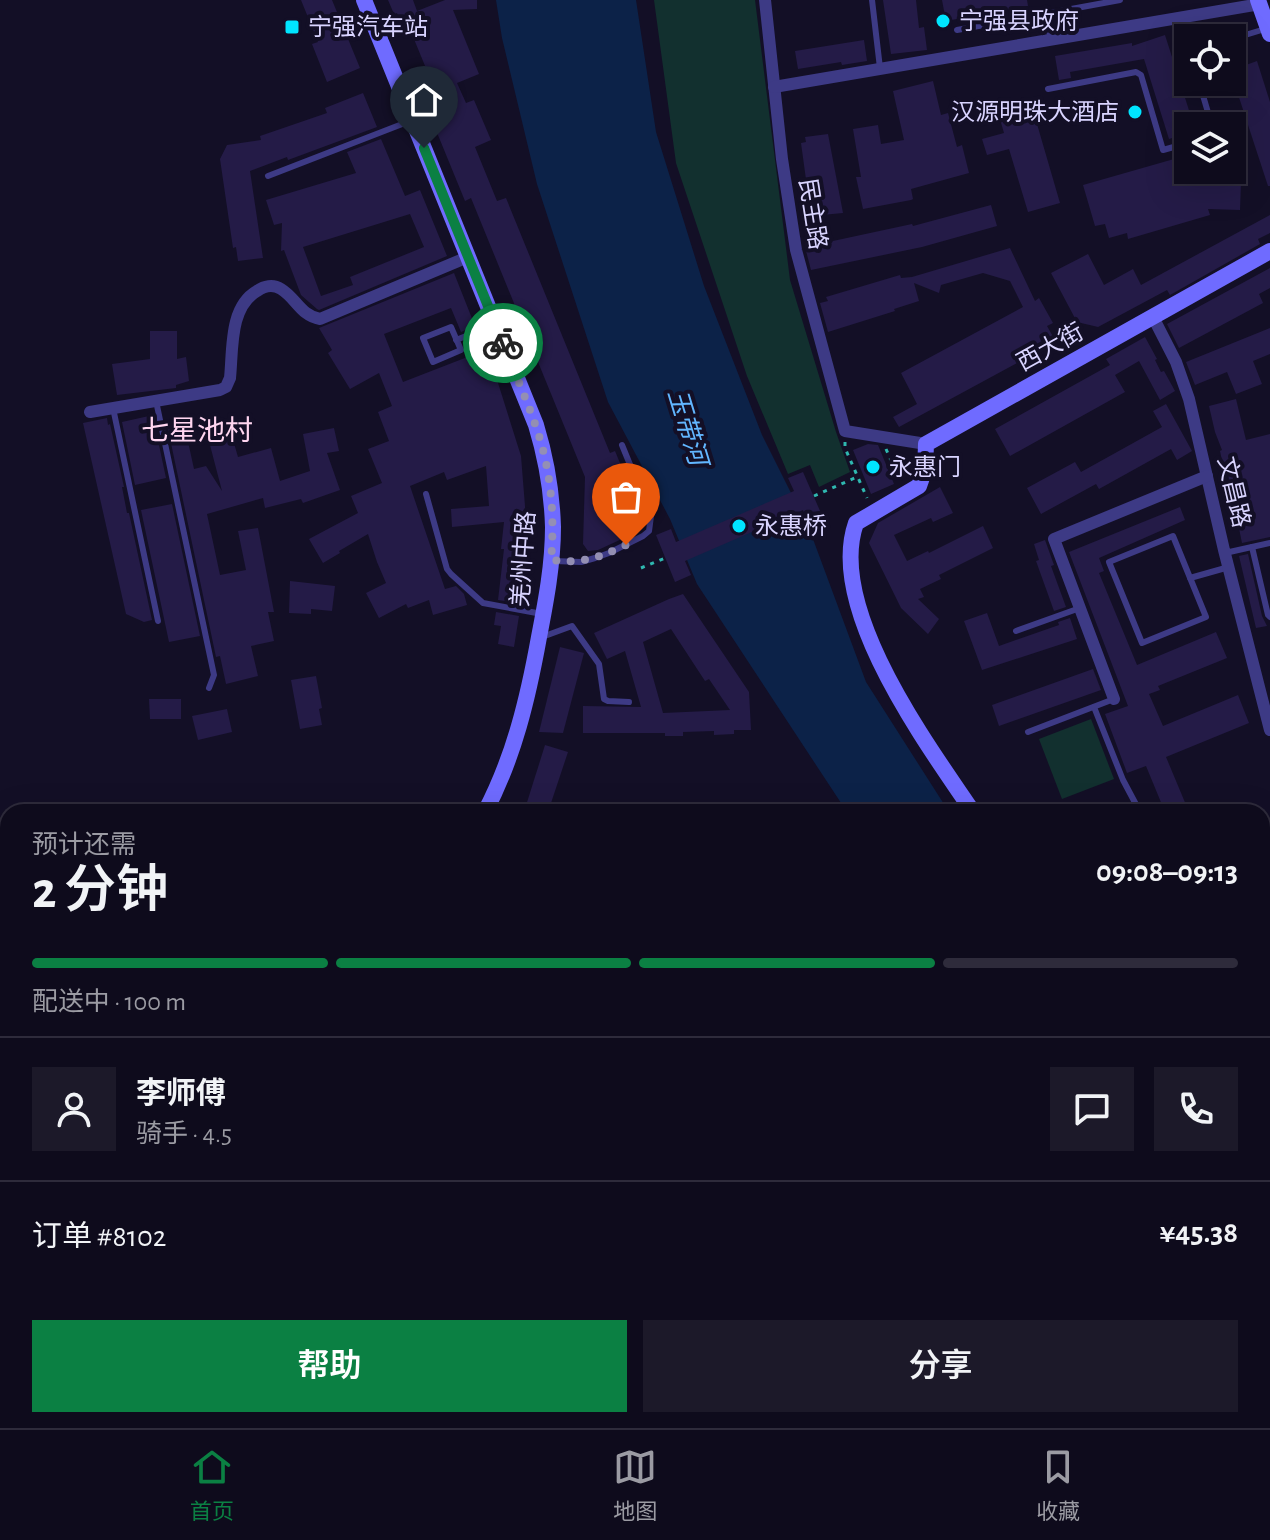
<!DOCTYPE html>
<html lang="zh">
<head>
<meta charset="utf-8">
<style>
	:root { --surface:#0e0b1c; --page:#1c1929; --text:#f1f3f6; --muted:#9b9ba3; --line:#2e2b3b; --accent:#0b8043 }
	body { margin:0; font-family:"Alegreya Sans","Noto Sans SC",sans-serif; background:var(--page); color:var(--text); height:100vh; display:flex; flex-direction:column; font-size:30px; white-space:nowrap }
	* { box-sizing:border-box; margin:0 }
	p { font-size:26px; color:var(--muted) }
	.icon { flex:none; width:44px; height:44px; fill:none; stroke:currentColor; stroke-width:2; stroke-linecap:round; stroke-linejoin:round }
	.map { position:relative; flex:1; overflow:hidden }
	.drawer { position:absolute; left:0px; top:804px; width:1270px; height:624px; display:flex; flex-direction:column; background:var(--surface); border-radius:24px 24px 0 0; box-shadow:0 8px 32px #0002,0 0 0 2px var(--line) }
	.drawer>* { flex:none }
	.buttons { position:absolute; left:1174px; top:24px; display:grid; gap:16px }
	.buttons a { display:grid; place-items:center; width:72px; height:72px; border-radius:0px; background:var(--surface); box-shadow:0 8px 32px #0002,0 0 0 2px var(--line); font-size:40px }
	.pin { position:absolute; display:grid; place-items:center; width:68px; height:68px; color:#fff; margin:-82px -34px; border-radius:50% 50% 50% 0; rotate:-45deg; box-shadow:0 0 8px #0007 }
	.pin .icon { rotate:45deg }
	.courier { position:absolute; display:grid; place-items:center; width:80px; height:80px; margin:-40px; border:6px solid #0b8043; border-radius:50%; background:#fff; color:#222; box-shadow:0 2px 10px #0007 }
	.head em { font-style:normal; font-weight:600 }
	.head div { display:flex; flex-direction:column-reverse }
	.head { display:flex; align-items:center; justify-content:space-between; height:136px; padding:0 32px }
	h1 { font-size:52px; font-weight:600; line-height:60px }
	.bar { display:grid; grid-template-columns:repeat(4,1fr); gap:12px 8px; align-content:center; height:96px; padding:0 32px }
	.bar i { height:10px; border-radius:6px; background:var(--line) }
	.bar .active { background:var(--accent) }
	.bar p { grid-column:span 4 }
	.line { display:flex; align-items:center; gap:20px; padding:0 32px; border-top:2px solid var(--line) }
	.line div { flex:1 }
	.round { display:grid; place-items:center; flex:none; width:84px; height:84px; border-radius:0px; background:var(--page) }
	.action { display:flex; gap:16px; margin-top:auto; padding:16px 32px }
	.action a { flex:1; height:92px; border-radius:0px; background:var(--accent); color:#fff; font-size:32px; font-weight:600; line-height:92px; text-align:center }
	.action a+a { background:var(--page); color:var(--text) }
	.menu { display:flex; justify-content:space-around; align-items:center; height:112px; border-top:2px solid var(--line); background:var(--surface); font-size:22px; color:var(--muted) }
	.menu a { display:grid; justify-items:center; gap:4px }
	.menu .active { color:var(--accent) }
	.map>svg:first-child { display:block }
</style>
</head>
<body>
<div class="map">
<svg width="1270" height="1428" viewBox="0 0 1270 1428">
	<rect width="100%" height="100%" fill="#130f26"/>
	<!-- green -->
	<g fill="#12302f">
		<path d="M 654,0 L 755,0 L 790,280 L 836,432 L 850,472 L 819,487 L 810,465 L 788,474 L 747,376 L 676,163 Z"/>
		<path d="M 1091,719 L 1114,779 L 1062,799 L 1039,739 Z"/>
		<path d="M 1270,1381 L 1270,1428 L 1180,1428 L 1185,1420 L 1262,1420 L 1262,1382 Z"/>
	</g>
	<!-- water -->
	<g fill="#0c2248">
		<path d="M 496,0 L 636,0 L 656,132 L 704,286 L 762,435 L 810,531 L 866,682 L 949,812 L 847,812 L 697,584 L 670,519 L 608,402 L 537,184 L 502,38 Z"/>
		<path d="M 561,1420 L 754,1420 L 734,1428 L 549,1428 Z"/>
	</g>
	<!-- building -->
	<g fill="#241b47" fill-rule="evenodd">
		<path d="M 301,0 L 332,0 L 360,68 L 327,82 L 312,44 L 318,42 Z"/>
		<path d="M 388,0 L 413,0 L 417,11 L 445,0 L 477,0 L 477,9 L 453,10 L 479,74 L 457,83 L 466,103 L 474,100 L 491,140 L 475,147 L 497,201 L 506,198 L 610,453 L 615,451 L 642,516 L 642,528 L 637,532 L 598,550 L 588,551 L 583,544 L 585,477 L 471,198 L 465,201 L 431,118 L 444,112 L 409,27 L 403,29 L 397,13 L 394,14 Z"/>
		<path d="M 883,0 L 916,0 L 919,28 L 924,27 L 927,50 L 891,54 Z"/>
		<path d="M 942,0 L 1027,0 L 1028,6 L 946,21 Z"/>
		<path d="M 1165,35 L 1194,126 L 1188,126 L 1188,133 L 1169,139 L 1144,59 L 1070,72 L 1071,78 L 1059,80 L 1055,56 L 1132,43 L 1132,46 Z"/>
		<path d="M 864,40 L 867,61 L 842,65 L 841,62 L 798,69 L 795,51 Z"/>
		<path d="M 1257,61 L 1270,102 L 1270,186 L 1268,186 L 1232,76 L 1232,70 Z"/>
		<path d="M 933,81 L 941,115 L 948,113 L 957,147 L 962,145 L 969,173 L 911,189 L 913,199 L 911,200 L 863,209 L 856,177 L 861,177 L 853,129 L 878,125 L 881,144 L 904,140 L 893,91 Z"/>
		<path d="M 363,93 L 377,127 L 288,160 L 287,157 L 250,171 L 263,258 L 238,261 L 236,247 L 233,248 L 220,159 L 227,145 L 261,140 L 260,136 L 327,113 L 325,108 Z"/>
		<path d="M 1030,100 L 1060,203 L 1028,212 L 1009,149 L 987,155 L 982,139 L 1004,133 L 997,109 Z"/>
		<path d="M 828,134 L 843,213 L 811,216 L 801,143 L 806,142 L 805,137 Z"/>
		<path d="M 381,139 L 405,196 L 420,190 L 447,256 L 319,310 L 317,309 L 301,295 L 284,250 L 281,251 L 282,223 L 274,225 L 266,200 L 356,173 L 347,152 ZM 410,214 L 424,247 L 350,277 L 353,285 L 321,296 L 303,247 Z"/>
		<path d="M 1188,155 L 1188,170 L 1220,170 L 1224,181 L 1241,182 L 1240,210 L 1208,209 L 1210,215 L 1128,239 L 1127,233 L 1109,238 L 1105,224 L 1095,226 L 1083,185 Z"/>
		<path d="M 991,205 L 997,226 L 922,247 L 811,270 L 805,247 L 912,224 L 913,226 Z"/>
		<path d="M 1270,215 L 1270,233 L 1258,239 L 1260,244 L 1170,295 L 1167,290 L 1098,327 L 1077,322 L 1051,273 L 1088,254 L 1104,285 L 1133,269 L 1141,285 Z"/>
		<path d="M 1010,248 L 1035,301 L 1039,298 L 1053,323 L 1047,326 L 1056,342 L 899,427 L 893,417 L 917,404 L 901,373 L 1023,307 L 1010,281 L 983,273 L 941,285 L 939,293 L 914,283 L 919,301 L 894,309 L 895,311 L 828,332 L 820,303 L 828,301 L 826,297 L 900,275 L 901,278 L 912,277 Z"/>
		<path d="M 1270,268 L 1270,288 L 1259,294 L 1263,303 L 1179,348 L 1167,324 Z"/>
		<path d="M 454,273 L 475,326 L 461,332 L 451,308 L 384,334 L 403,382 L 470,356 L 465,343 L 479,337 L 481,341 L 493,367 L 521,456 L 527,531 L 518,603 L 498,600 L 504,549 L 501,549 L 504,522 L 452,527 L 451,509 L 489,506 L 486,466 L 447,480 L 444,472 L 410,486 L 445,589 L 456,586 L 464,594 L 467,605 L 433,615 L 429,600 L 408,608 L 406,604 L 379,618 L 366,593 L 386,583 L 377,562 L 368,534 L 339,551 L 340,553 L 323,563 L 309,539 L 358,513 L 351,496 L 382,483 L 368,449 L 389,441 L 378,412 L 392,406 L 379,373 L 350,389 L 328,353 L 332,350 L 319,328 Z"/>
		<path d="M 1270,328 L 1270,354 L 1253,361 L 1262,384 L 1236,394 L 1227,372 L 1195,385 L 1186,362 Z"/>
		<path d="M 150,331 L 177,331 L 177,359 L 186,357 L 189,381 L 176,385 L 176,388 L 117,395 L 112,364 L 150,359 Z"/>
		<path d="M 1145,337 L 1157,359 L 1155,360 L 1161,372 L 1164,371 L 1175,391 L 1160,400 L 1139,361 L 1115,375 L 1125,392 L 1010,456 L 995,429 L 1110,365 L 1106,359 Z"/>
		<path d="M 1236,399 L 1246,440 L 1270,434 L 1270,537 L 1242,543 L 1228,474 L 1225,475 L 1220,451 L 1222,450 L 1215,432 L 1209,406 Z"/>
		<path d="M 1166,404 L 1192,451 L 1177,460 L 1171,449 L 1099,489 L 1096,484 L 1041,514 L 1027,488 L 1075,462 L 1081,472 L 1162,427 L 1153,411 Z"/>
		<path d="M 149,416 L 152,432 L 156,431 L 166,478 L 135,485 L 122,422 Z"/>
		<path d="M 107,418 L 108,425 L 110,424 L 124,487 L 122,487 L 127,513 L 129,513 L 152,620 L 144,622 L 126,614 L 83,423 Z"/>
		<path d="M 227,419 L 238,457 L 271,448 L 280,481 L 310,471 L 303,434 L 334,428 L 339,451 L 327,453 L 340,490 L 303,503 L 301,499 L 265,508 L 263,498 L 207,514 L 220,575 L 246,570 L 238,531 L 258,528 L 274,612 L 268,612 L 274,641 L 251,646 L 258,676 L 226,684 L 220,656 L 216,657 L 168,429 L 180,426 L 187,437 L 194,469 L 206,466 L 222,491 L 205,426 Z"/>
		<path d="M 868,444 L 878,445 L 894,484 L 871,494 L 853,450 Z"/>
		<path d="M 803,472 L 824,520 L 810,527 L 803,510 L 685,561 L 691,575 L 675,582 L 656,535 L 671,529 L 676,542 L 794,491 L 788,478 Z"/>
		<path d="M 940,487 L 953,513 L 933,522 L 931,518 L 894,535 L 907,561 L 928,551 L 929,553 L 983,526 L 993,548 L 939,575 L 941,579 L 920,589 L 924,597 L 918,599 L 939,619 L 928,634 L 901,608 L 869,543 L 878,523 Z"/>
		<path d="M 172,504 L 200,636 L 169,642 L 141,510 Z"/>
		<path d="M 1180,507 L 1185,520 L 1099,558 L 1104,571 L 1099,573 L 1137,665 L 1216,632 L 1227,658 L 1158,686 L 1160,690 L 1149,694 L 1163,726 L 1238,695 L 1249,723 L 1166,757 L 1189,812 L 1165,812 L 1146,766 L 1127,773 L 1105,714 L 1128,706 L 1069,552 Z"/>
		<path d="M 1045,540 L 1054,565 L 1051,566 L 1066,607 L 1054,611 L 1036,561 L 1039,560 L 1034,544 Z"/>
		<path d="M 1248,554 L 1262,616 L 1267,626 L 1256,628 L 1239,556 Z"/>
		<path d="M 290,581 L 335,586 L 332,611 L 311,609 L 311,614 L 289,613 Z"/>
		<path d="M 683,594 L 749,692 L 751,730 L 734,730 L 734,734 L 714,735 L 714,731 L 683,732 L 683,736 L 665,736 L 665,733 L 583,733 L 583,706 L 641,707 L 625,651 L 607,659 L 594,633 L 669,599 ZM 671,629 L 705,681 L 709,679 L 730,710 L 663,713 L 643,642 Z"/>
		<path d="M 496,612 L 519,616 L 514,647 L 498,644 L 501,626 L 494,625 Z"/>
		<path d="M 987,613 L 999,646 L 1059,625 L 1058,622 L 1070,618 L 1077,639 L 982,670 L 964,621 Z"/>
		<path d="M 560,647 L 584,653 L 563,733 L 539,732 Z"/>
		<path d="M 1093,669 L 1101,690 L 999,726 L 992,705 Z"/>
		<path d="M 316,676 L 322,708 L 319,709 L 322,725 L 300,729 L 291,680 Z"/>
		<path d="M 149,699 L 181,699 L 181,719 L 150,719 Z"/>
		<path d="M 227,709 L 232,732 L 198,740 L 192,716 Z"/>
		<path d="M 545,745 L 568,752 L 548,812 L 524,812 Z"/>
	</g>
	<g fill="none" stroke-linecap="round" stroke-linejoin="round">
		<!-- path -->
		<g stroke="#2fb8b0" stroke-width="3" stroke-dasharray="4 6" stroke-linecap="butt">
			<path d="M 845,442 L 845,448 L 867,498"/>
			<path d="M 886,449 L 899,479"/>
			<path d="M 814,496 L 857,477"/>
			<path d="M 641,568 L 665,558"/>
		</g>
		<!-- lane -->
		<g stroke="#3d3a85" stroke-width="6">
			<path d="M 872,0 L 880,68"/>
			<path d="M 1046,13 L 1051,41"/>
			<path d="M 957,30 L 1120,0"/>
			<path d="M 1232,39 L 1265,29"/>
			<path d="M 1199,82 L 1212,126"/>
			<path d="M 1048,89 L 1136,72 L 1141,75 L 1163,150 L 1188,143"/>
			<path d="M 268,176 L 410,121"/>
			<path d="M 451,327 L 461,350 L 433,362 L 423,338 Z"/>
			<path d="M 456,340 L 494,325"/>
			<path d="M 156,401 L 214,675 L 209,688"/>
			<path d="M 113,408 L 158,621"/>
			<path d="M 426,494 L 447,569 L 451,574 L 483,603 L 542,614"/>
			<path d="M 1173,536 L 1206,617 L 1142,643 L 1109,562 Z"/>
			<path d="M 1252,547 L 1268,615 L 1270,617"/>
			<path d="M 1225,553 L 1270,543"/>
			<path d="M 554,561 L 581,562 L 595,558 L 609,553 L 643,536 L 649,531 L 651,516 L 622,445"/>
			<path d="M 1190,578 L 1229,567"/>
			<path d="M 1016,631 L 1080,608"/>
			<path d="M 542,637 L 572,626 L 599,664 L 604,699 L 608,701 L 629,702"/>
			<path d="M 1094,707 L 1123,780 L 1140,812"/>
			<path d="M 1028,732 L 1114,699"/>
		</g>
		<!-- street -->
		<g stroke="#3d3a85" stroke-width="12">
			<path d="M 765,0 L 782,159 L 796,250 L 845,431 L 926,444"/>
			<path d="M 774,87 L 1260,4"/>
			<path d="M 1153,317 L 1176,362 L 1189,399 L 1224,550 L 1270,730"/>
			<path d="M 90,412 L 220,390 L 226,387 L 230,378 C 233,350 229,307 257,291 C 264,286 273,284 281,289 C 296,298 301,316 320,319 L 468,257"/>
			<path d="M 1114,699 L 1054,539 L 1207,476"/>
			<path d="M 0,891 L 8,891"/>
			<path d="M 152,1420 L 156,1428"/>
			<path d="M 240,1420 L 242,1428"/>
			<path d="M 374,1420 L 385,1428"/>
		</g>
		<!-- secondary -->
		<g stroke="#6f6bff" stroke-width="16">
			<path d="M 364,0 L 536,425 C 546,458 552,492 553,527 C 553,564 546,601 539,637 C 528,698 514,757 485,812"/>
			<path d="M 1258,0 L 1270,34"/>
			<path d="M 973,812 C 927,744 826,608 856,523 L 919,486 C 925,472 926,459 926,444 L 1270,251"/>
			<path d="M 0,1313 L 8,1310"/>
			<path d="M 692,1420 L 703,1428"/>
			<path d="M 810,1428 L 818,1420"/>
		</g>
	</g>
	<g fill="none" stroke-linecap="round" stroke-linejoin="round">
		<!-- done -->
		<path stroke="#948fb3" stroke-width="8" stroke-dasharray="0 14.4" d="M 503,343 C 513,370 526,397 535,424 C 551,468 555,515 551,560 C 581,564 599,558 626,545"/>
		<!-- route -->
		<path stroke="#0b8043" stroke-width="10" d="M 424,148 L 503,343"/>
	</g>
	<!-- markers -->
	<g fill="#00e5ff" stroke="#130f26" stroke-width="3">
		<circle cx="943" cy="21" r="8"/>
		<rect x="284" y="19" width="16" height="16" rx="4"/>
		<circle cx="1135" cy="112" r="8"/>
		<circle cx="873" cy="467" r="8"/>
		<circle cx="739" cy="526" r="8"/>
	</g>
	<g text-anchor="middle" stroke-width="8" stroke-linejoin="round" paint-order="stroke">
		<!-- poi labels -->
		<g font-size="24" fill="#d9d4ff" stroke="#130f26" text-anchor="start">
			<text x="959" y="29">宁强县政府</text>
			<text x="308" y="35">宁强汽车站</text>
			<text x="1119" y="120" text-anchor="end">汉源明珠大酒店</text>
			<text x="889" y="475">永惠门</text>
			<text x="755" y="534">永惠桥</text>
		</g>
		<!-- street labels -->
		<g font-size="24" fill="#d9d4ff" stroke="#130f26">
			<text transform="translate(813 214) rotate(81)" y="8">民主路</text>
			<text transform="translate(1050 347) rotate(-29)" y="8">西大街</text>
			<text transform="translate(1234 492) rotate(77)" y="8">文昌路</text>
			<text transform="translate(523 559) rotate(-86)" y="8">羌州中路</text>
		</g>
		<!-- water labels -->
		<g font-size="26" font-style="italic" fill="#62b6ff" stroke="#130f26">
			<text transform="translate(688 427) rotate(73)" y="9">玉带河</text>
		</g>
		<!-- quarter labels -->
		<g font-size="28" fill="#ffd6f0" stroke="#130f26">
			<text x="197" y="440">七星池村</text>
		</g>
	</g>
</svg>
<div class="buttons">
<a><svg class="icon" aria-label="locate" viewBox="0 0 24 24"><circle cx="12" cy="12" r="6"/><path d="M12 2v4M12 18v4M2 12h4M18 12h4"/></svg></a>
<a><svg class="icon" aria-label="layers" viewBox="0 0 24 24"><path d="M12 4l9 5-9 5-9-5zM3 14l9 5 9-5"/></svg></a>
</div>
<div class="pin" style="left:626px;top:545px;background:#ea580c"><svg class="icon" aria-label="bag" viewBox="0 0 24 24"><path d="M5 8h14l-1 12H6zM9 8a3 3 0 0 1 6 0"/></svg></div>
<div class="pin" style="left:424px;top:148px;background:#1f2937"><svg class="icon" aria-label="home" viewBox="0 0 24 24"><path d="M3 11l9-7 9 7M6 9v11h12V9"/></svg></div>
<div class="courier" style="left:503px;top:343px"><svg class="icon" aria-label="bike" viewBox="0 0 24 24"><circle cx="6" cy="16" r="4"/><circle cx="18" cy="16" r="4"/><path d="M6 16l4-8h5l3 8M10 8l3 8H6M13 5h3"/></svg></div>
<section class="drawer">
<div class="head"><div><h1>2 分钟</h1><p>预计还需</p></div><em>09:08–09:13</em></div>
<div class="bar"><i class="active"></i><i class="active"></i><i class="active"></i><i></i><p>配送中 · 100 m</p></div>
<div class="line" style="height:144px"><a class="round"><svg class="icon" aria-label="person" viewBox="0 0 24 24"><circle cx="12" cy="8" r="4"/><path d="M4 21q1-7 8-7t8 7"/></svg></a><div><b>李师傅</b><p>骑手 · 4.5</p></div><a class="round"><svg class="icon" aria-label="chat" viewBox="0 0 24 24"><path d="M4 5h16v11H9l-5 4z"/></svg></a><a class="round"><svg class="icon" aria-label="phone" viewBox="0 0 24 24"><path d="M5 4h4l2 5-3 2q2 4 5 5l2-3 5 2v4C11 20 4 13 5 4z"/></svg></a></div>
<div class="line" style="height:104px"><div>订单 #8102</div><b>¥45.38</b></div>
<div class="action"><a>帮助</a><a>分享</a></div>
</section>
</div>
<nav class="menu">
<a class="active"><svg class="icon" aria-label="home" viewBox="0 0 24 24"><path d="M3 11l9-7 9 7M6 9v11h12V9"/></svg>首页</a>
<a><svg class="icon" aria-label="map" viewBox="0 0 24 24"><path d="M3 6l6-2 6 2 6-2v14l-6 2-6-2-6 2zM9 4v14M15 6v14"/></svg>地图</a>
<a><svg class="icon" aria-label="saved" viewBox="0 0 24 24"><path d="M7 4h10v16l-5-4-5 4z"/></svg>收藏</a>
</nav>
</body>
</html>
